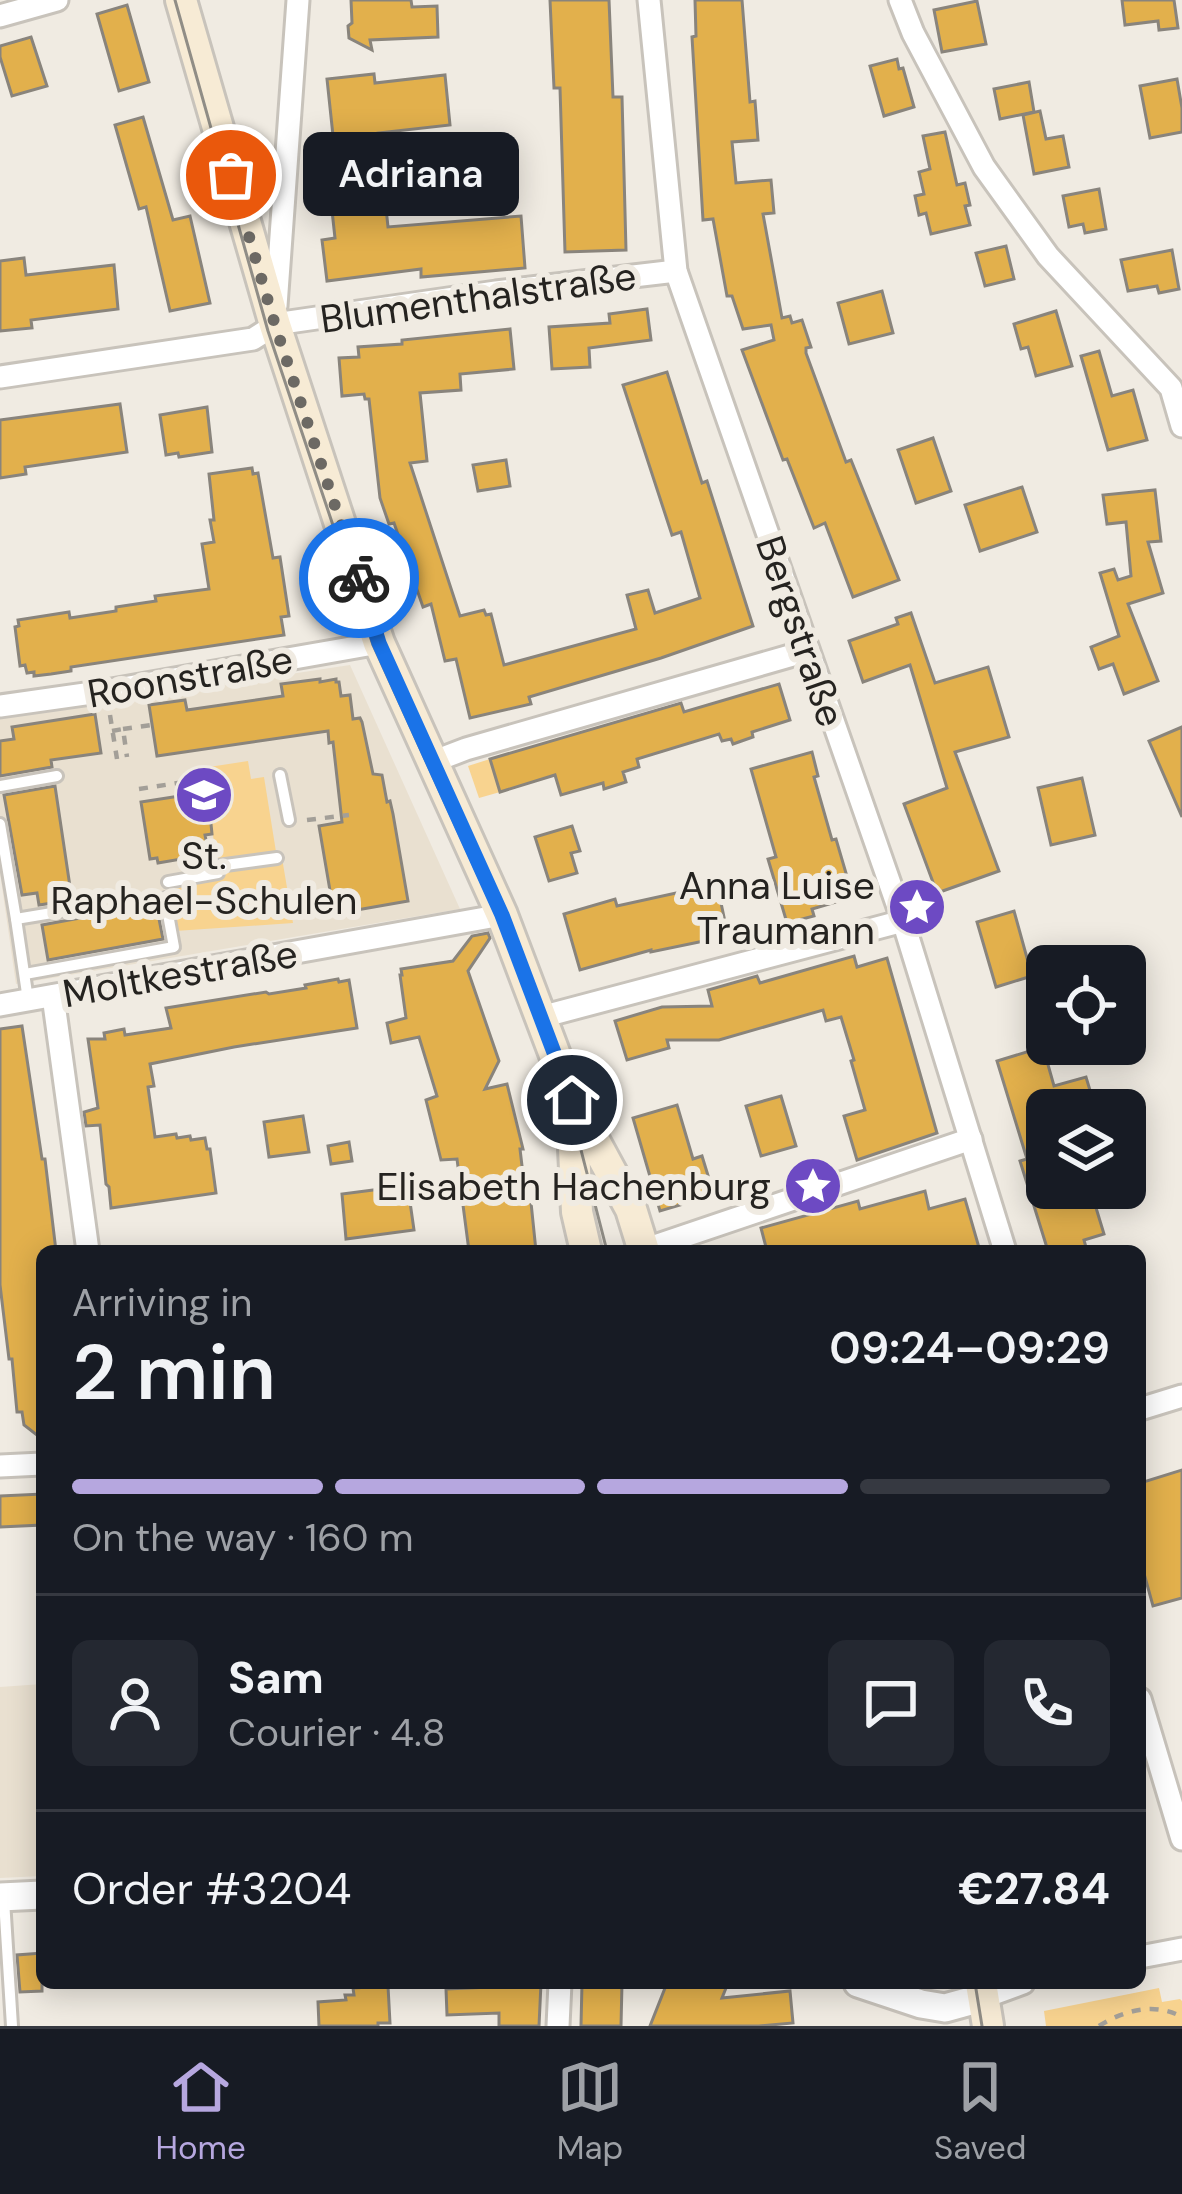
<!DOCTYPE html>
<html lang="en">
<head>
<meta charset="utf-8">
<style>
	:root { --surface:#171b24; --page:#242831; --text:#f1f3f6; --muted:#9ea1a6; --line:#363941; --accent:#b6a7df }
	body { margin:0; font-family:"DM Sans",sans-serif; background:var(--page); color:var(--text); height:100vh; display:flex; flex-direction:column; font-size:45px; white-space:nowrap }
	* { box-sizing:border-box; margin:0 }
	p { font-size:39px; color:var(--muted) }
	.icon { flex:none; width:66px; height:66px; fill:none; stroke:currentColor; stroke-width:2; stroke-linecap:round; stroke-linejoin:round }
	.map { position:relative; flex:1; overflow:hidden }
	.drawer { position:absolute; left:36px; top:1245px; width:1110px; height:744px; display:flex; flex-direction:column; background:var(--surface); border-radius:18px; box-shadow:0 6px 30px #0003 }
	.drawer>* { flex:none }
	.controls { position:absolute; left:1026px; top:945px; display:grid; gap:24px }
	.controls a { display:grid; place-items:center; width:120px; height:120px; border-radius:18px; background:var(--surface); box-shadow:0 6px 30px #0003; font-size:60px }
	.pin { position:absolute; display:grid; place-items:center; width:102px; height:102px; color:#fff; margin:-51px; border:6px solid #fff; border-radius:50%; box-shadow:0 3px 12px #0007 }
	.courier { position:absolute; display:grid; place-items:center; width:120px; height:120px; margin:-60px; border:9px solid #1a73e8; border-radius:50%; background:#fff; color:#222; box-shadow:0 3px 15px #0007 }
	.bubble { position:absolute; height:84px; border-radius:18px; background:var(--surface); box-shadow:0 6px 30px #0003; font-size:39px; font-weight:600; line-height:84px; text-align:center }
	.summary em { font-style:normal; font-weight:600 }
	.summary div { display:flex; flex-direction:column-reverse }
	.summary { display:flex; align-items:center; justify-content:space-between; height:204px; padding:0 36px }
	h1 { font-size:78px; font-weight:600; line-height:90px }
	.bar { display:grid; grid-template-columns:repeat(4,1fr); gap:18px 12px; align-content:center; height:144px; padding:0 36px }
	.bar i { height:15px; border-radius:9px; background:var(--line) }
	.bar .active { background:var(--accent) }
	.bar p { grid-column:span 4 }
	.line { display:flex; align-items:center; gap:30px; padding:0 36px; border-top:3px solid var(--line) }
	.line div { flex:1 }
	.round { display:grid; place-items:center; flex:none; width:126px; height:126px; border-radius:18px; background:var(--page) }
	.menu { display:flex; justify-content:space-around; align-items:center; height:168px; border-top:3px solid var(--line); background:var(--surface); font-size:33px; color:var(--muted) }
	.menu a { display:grid; justify-items:center; gap:6px }
	.menu .active { color:var(--accent) }
	.map>svg:first-child { display:block }
</style>
</head>
<body>
<div class="map">
<svg width="1182" height="2026" viewBox="0 0 1182 2026">
	<rect width="100%" height="100%" fill="#f0ebe2"/>
	<!-- built -->
	<g fill="#e9e0d0">
		<path d="M 350,665 L 460,909 L 16,984 L 0,873 L 0,718 Z"/>
		<path d="M 42,1684 L 42,1876 L 0,1878 L 0,1687 Z"/>
	</g>
	<!-- green -->
	<g fill="#f8d38f">
		<path d="M 490,759 L 500,792 L 479,798 L 468,766 Z"/>
		<path d="M 248,761 L 251,779 L 264,777 L 277,858 L 282,858 L 293,923 L 175,931 L 168,883 L 219,873 L 206,792 L 199,793 L 196,769 Z"/>
		<path d="M 1159,1988 L 1162,2002 L 1180,1999 L 1182,2001 L 1182,2026 L 1046,2026 L 1044,2011 Z"/>
	</g>
	<!-- building -->
	<g fill="#e2b04c" stroke="#89847c" stroke-width="3">
		<path d="M 351,0 L 411,0 L 412,7 L 437,6 L 438,37 L 370,40 L 372,50 L 349,38 L 348,26 L 352,23 Z"/>
		<path d="M 550,0 L 609,0 L 613,97 L 622,97 L 626,250 L 565,252 L 560,88 L 554,88 Z"/>
		<path d="M 695,0 L 742,0 L 750,102 L 755,101 L 758,140 L 732,142 L 736,183 L 771,180 L 774,213 L 763,214 L 782,318 L 790,316 L 792,323 L 802,320 L 811,347 L 806,348 L 806,353 L 846,462 L 851,460 L 899,580 L 853,597 L 825,523 L 814,528 L 787,459 L 783,460 L 742,350 L 774,340 L 771,325 L 743,329 L 732,296 L 727,296 L 713,219 L 703,220 L 692,37 L 696,36 Z"/>
		<path d="M 1122,0 L 1174,0 L 1178,28 L 1159,30 L 1158,21 L 1125,25 Z"/>
		<path d="M 977,1 L 986,44 L 942,52 L 934,10 Z"/>
		<path d="M 127,5 L 149,82 L 119,91 L 97,14 Z"/>
		<path d="M 31,37 L 47,86 L 12,96 L 0,57 L 0,46 Z"/>
		<path d="M 897,59 L 899,69 L 903,68 L 914,107 L 884,116 L 870,66 Z"/>
		<path d="M 374,74 L 375,83 L 445,75 L 450,125 L 378,133 L 388,227 L 521,216 L 525,268 L 421,277 L 421,269 L 327,281 L 322,240 L 335,238 L 325,146 L 334,145 L 327,79 Z"/>
		<path d="M 1177,79 L 1182,108 L 1182,132 L 1150,138 L 1140,86 Z"/>
		<path d="M 1029,82 L 1034,112 L 1000,119 L 994,89 Z"/>
		<path d="M 1040,111 L 1046,139 L 1063,136 L 1069,167 L 1034,174 L 1023,115 Z"/>
		<path d="M 143,117 L 173,220 L 190,216 L 210,303 L 170,311 L 146,207 L 139,209 L 115,125 Z"/>
		<path d="M 945,132 L 957,185 L 965,183 L 970,205 L 965,206 L 970,225 L 931,234 L 926,213 L 919,215 L 915,196 L 924,194 L 919,172 L 930,169 L 923,136 Z"/>
		<path d="M 1099,189 L 1106,229 L 1085,233 L 1083,224 L 1069,227 L 1063,196 Z"/>
		<path d="M 1006,246 L 1014,279 L 985,286 L 976,253 Z"/>
		<path d="M 1172,250 L 1179,289 L 1159,293 L 1157,286 L 1128,291 L 1121,260 Z"/>
		<path d="M 24,258 L 26,275 L 114,265 L 118,309 L 31,320 L 32,328 L 0,331 L 0,261 Z"/>
		<path d="M 882,291 L 893,333 L 849,344 L 838,303 Z"/>
		<path d="M 647,309 L 651,340 L 589,348 L 590,367 L 552,369 L 549,327 L 610,323 L 609,314 Z"/>
		<path d="M 1056,311 L 1072,366 L 1036,376 L 1028,347 L 1021,349 L 1014,324 Z"/>
		<path d="M 510,329 L 514,369 L 460,374 L 461,390 L 420,393 L 427,461 L 410,463 L 460,616 L 484,610 L 486,615 L 491,614 L 504,665 L 636,629 L 627,595 L 648,590 L 655,613 L 700,598 L 681,532 L 672,535 L 623,385 L 667,372 L 702,483 L 707,481 L 753,626 L 661,658 L 529,697 L 531,704 L 470,718 L 456,659 L 445,661 L 431,604 L 423,607 L 394,523 L 389,524 L 380,498 L 369,399 L 365,399 L 364,394 L 342,396 L 339,358 L 359,357 L 358,347 L 402,344 L 402,340 Z"/>
		<path d="M 1099,351 L 1112,396 L 1133,390 L 1147,440 L 1108,450 L 1081,356 Z"/>
		<path d="M 120,404 L 127,452 L 25,467 L 26,474 L 0,478 L 0,420 Z"/>
		<path d="M 207,407 L 212,452 L 179,457 L 178,453 L 166,455 L 160,415 Z"/>
		<path d="M 933,438 L 951,491 L 916,503 L 898,450 Z"/>
		<path d="M 506,460 L 510,486 L 478,491 L 473,465 Z"/>
		<path d="M 252,468 L 253,474 L 258,473 L 273,558 L 280,557 L 289,616 L 281,617 L 284,635 L 71,667 L 71,671 L 51,674 L 34,676 L 34,672 L 27,673 L 25,665 L 20,666 L 15,627 L 19,626 L 18,620 L 69,612 L 70,618 L 116,611 L 116,607 L 156,601 L 155,596 L 209,589 L 202,544 L 214,542 L 210,520 L 214,520 L 209,474 Z"/>
		<path d="M 1022,487 L 1037,532 L 980,551 L 965,505 Z"/>
		<path d="M 1155,490 L 1161,541 L 1148,542 L 1163,593 L 1128,604 L 1158,681 L 1124,694 L 1113,664 L 1099,669 L 1091,647 L 1119,636 L 1100,573 L 1114,569 L 1118,580 L 1131,576 L 1126,522 L 1107,524 L 1103,495 Z"/>
		<path d="M 911,613 L 935,683 L 988,667 L 1009,737 L 955,752 L 999,871 L 937,893 L 904,804 L 947,788 L 910,665 L 863,682 L 849,641 L 898,624 L 896,618 Z"/>
		<path d="M 320,679 L 320,682 L 336,679 L 336,682 L 339,682 L 341,696 L 350,695 L 353,719 L 360,718 L 362,722 L 373,774 L 382,775 L 387,802 L 390,801 L 393,814 L 408,901 L 334,914 L 319,826 L 342,822 L 333,742 L 329,743 L 328,731 L 157,756 L 149,705 L 185,700 L 187,710 L 283,696 L 281,684 Z"/>
		<path d="M 779,684 L 790,720 L 752,732 L 753,737 L 733,744 L 731,739 L 722,741 L 719,734 L 637,759 L 639,767 L 623,772 L 626,782 L 604,789 L 603,783 L 561,795 L 555,775 L 500,792 L 490,759 L 681,703 L 684,712 Z"/>
		<path d="M 95,714 L 101,753 L 51,760 L 52,767 L 0,776 L 0,741 L 14,739 L 12,727 Z"/>
		<path d="M 1182,727 L 1182,817 L 1149,741 Z"/>
		<path d="M 812,752 L 818,776 L 814,777 L 832,840 L 836,839 L 853,897 L 812,909 L 814,916 L 787,923 L 768,859 L 776,857 L 751,769 Z"/>
		<path d="M 1082,778 L 1095,835 L 1051,845 L 1038,788 Z"/>
		<path d="M 55,786 L 72,900 L 39,905 L 37,893 L 22,895 L 4,795 Z"/>
		<path d="M 199,793 L 202,816 L 210,814 L 212,834 L 205,835 L 208,850 L 197,867 L 192,868 L 181,859 L 158,863 L 157,858 L 150,859 L 141,802 Z"/>
		<path d="M 572,826 L 580,851 L 571,853 L 577,873 L 549,881 L 535,837 Z"/>
		<path d="M 717,884 L 728,936 L 651,952 L 651,950 L 580,970 L 564,914 L 615,899 L 617,906 Z"/>
		<path d="M 156,904 L 163,939 L 48,960 L 42,925 Z"/>
		<path d="M 1014,911 L 1032,976 L 996,987 L 977,922 Z"/>
		<path d="M 488,933 L 490,938 L 468,971 L 499,1061 L 485,1089 L 507,1084 L 523,1149 L 520,1149 L 524,1183 L 529,1183 L 536,1251 L 469,1251 L 457,1159 L 441,1160 L 426,1100 L 437,1096 L 419,1037 L 391,1043 L 387,1023 L 406,1018 L 400,975 L 402,975 L 401,969 L 453,961 L 472,936 Z"/>
		<path d="M 854,956 L 857,967 L 887,958 L 937,1133 L 857,1160 L 844,1116 L 865,1110 L 851,1061 L 854,1060 L 841,1017 L 826,1021 L 823,1010 L 719,1040 L 667,1040 L 669,1048 L 627,1060 L 615,1021 L 662,1007 L 712,1006 L 708,990 L 757,976 L 760,983 Z"/>
		<path d="M 338,979 L 339,982 L 349,980 L 357,1028 L 234,1047 L 150,1064 L 154,1086 L 148,1087 L 155,1137 L 176,1134 L 177,1138 L 190,1136 L 191,1140 L 205,1138 L 207,1149 L 210,1149 L 216,1193 L 111,1208 L 109,1187 L 106,1184 L 100,1125 L 86,1126 L 84,1112 L 98,1108 L 88,1039 L 105,1039 L 104,1033 L 124,1029 L 125,1035 L 171,1028 L 166,1008 L 266,992 L 269,994 L 306,988 L 305,985 Z"/>
		<path d="M 22,1026 L 42,1159 L 45,1159 L 56,1251 L 42,1251 L 42,1439 L 24,1425 L 22,1412 L 17,1412 L 12,1359 L 9,1359 L 0,1285 L 0,1029 Z"/>
		<path d="M 1043,1047 L 1054,1086 L 1086,1077 L 1096,1110 L 1047,1110 L 1047,1188 L 1090,1188 L 1104,1234 L 1084,1240 L 1087,1251 L 1048,1251 L 1020,1161 L 1027,1159 L 997,1061 Z"/>
		<path d="M 781,1096 L 796,1146 L 761,1156 L 746,1106 Z"/>
		<path d="M 677,1105 L 693,1159 L 702,1156 L 714,1195 L 660,1211 L 633,1118 Z"/>
		<path d="M 303,1116 L 309,1152 L 269,1157 L 264,1122 Z"/>
		<path d="M 349,1142 L 352,1161 L 331,1164 L 328,1146 Z"/>
		<path d="M 381,1189 L 381,1192 L 403,1189 L 405,1203 L 410,1202 L 414,1230 L 346,1239 L 342,1194 Z"/>
		<path d="M 925,1191 L 929,1209 L 965,1199 L 980,1251 L 767,1251 L 761,1228 L 858,1201 L 860,1209 Z"/>
		<path d="M 1182,1470 L 1182,1598 L 1153,1606 L 1140,1559 L 1140,1483 Z"/>
		<path d="M 42,1494 L 42,1525 L 0,1527 L 0,1496 Z"/>
		<path d="M 42,1953 L 42,1991 L 20,1992 L 17,1955 Z"/>
		<path d="M 490,1983 L 541,1983 L 539,2026 L 499,2026 L 499,2013 L 447,2015 L 446,1989 L 490,1987 Z"/>
		<path d="M 582,1983 L 622,1983 L 621,2026 L 581,2026 Z"/>
		<path d="M 667,1983 L 728,1983 L 722,1998 L 790,1991 L 793,2023 L 759,2026 L 650,2026 Z"/>
		<path d="M 388,1986 L 390,2023 L 378,2023 L 378,2026 L 319,2026 L 318,2002 L 346,2000 L 345,1995 L 354,1995 L 353,1988 Z"/>
	</g>
	<g fill="none" stroke-linecap="round" stroke-linejoin="round">
		<defs>
			<g id="service">
				<path d="M 280,775 L 289,820"/>
				<path d="M 0,786 L 57,776"/>
				<path d="M 0,824 L 16,919"/>
				<path d="M 168,882 L 218,873 L 218,866 L 277,858"/>
				<path d="M 25,974 L 174,947 L 165,898"/>
				<path d="M 28,1000 L 16,919 L 88,907"/>
				<path d="M 4,1900 L 12,2026"/>
			</g>
			<g id="minor">
				<path d="M 649,0 L 676,271 L 903,921 L 1005,1251"/>
				<path d="M 900,0 L 913,33 L 984,167 L 1048,256 L 1171,388 L 1182,426"/>
				<path d="M 0,16 L 57,0"/>
				<path d="M 276,306 L 298,0"/>
				<path d="M 0,377 L 253,339 L 275,325 L 282,323 L 496,292 L 676,271"/>
				<path d="M 0,706 L 106,691 L 379,643"/>
				<path d="M 432,762 L 466,749 L 807,651"/>
				<path d="M 53,996 L 88,1251"/>
				<path d="M 0,1005 L 502,915"/>
				<path d="M 541,1017 L 903,921"/>
				<path d="M 643,1250 L 971,1139"/>
				<path d="M 1140,1409 L 1182,1396"/>
				<path d="M 0,1466 L 42,1464"/>
				<path d="M 1140,1699 L 1182,1839"/>
				<path d="M 1140,1957 L 1182,1949"/>
				<path d="M 985,1997 L 1023,1983"/>
				<path d="M 558,2026 L 560,1983"/>
			</g>
			<g id="tertiary">
				<path d="M 0,1897 L 42,1895"/>
				<path d="M 858,1983 L 921,2004 L 945,2008 L 985,1997"/>
			</g>
			<g id="secondary">
				<path d="M 181,0 L 275,325 L 379,643 L 502,915 L 572,1100 L 631,1209 L 644,1251"/>
				<path d="M 572,1106 L 577,1212 L 586,1251"/>
				<path d="M 981,1983 L 988,2026"/>
			</g>
		</defs>
		<!-- service casing -->
		<use href="#service" stroke="#c8c3bb" stroke-width="16"/>
		<!-- minor casing -->
		<use href="#minor" stroke="#c8c3bb" stroke-width="27"/>
		<!-- tertiary casing -->
		<use href="#tertiary" stroke="#c8c3bb" stroke-width="33"/>
		<!-- secondary casing -->
		<use href="#secondary" stroke="#c8c3bb" stroke-width="36"/>
		<!-- path -->
		<g stroke="#a39f98" stroke-width="4.5" stroke-dasharray="9 9" stroke-linecap="butt">
			<path d="M 110,715 L 117,759"/>
			<path d="M 123,729 L 152,725"/>
			<path d="M 112,731 L 123,729 L 127,757"/>
			<path d="M 139,789 L 197,780 L 196,769"/>
			<path d="M 307,820 L 349,815"/>
			<path d="M 805,1983 L 807,1984"/>
			<path d="M 1099,2026 C 1124,2010 1155,2002 1182,2017"/>
		</g>
		<!-- service -->
		<use href="#service" stroke="#fff" stroke-width="10"/>
		<!-- minor -->
		<use href="#minor" stroke="#fff" stroke-width="21"/>
		<!-- tertiary -->
		<use href="#tertiary" stroke="#fff" stroke-width="27"/>
		<!-- secondary -->
		<use href="#secondary" stroke="#f7ebd5" stroke-width="30"/>
		<!-- tram -->
		<g stroke="#908d86" stroke-width="3">
			<path d="M 175,0 L 268,331 L 373,645 L 497,917 L 537,1018 L 573,1119 L 607,1251"/>
			<path d="M 975,1983 L 982,2026"/>
		</g>
	</g>
	<g fill="none" stroke-linecap="round" stroke-linejoin="round">
		<!-- done -->
		<path stroke="#6c6964" stroke-width="12" stroke-dasharray="0 21.6" d="M 231,175 L 275,325 L 359,578"/>
		<!-- route -->
		<path stroke="#1a73e8" stroke-width="15" d="M 359,578 L 379,643 L 502,915 L 572,1100"/>
	</g>
	<!-- icons -->
	<defs>
		<symbol id="school-disc" viewBox="-11 -11 22 22"><circle r="9.5" fill="#6d4ac3" stroke="#f0ebe2"/><path d="M0-5L7-2L0 1L-7-2ZM-4 1L0 2.5L4 1V4Q0 6-4 4Z" fill="#fff"/></symbol>
		<symbol id="sight-disc" viewBox="-11 -11 22 22"><circle r="9.5" fill="#6d4ac3" stroke="#f0ebe2"/><path d="M0-6L1.8-2.2L6-1.7L2.9 1.2L3.7 5.4L0 3.3L-3.7 5.4L-2.9 1.2L-6-1.7L-1.8-2.2Z" fill="#fff"/></symbol>
	</defs>
	<g fill-rule="evenodd">
		<use href="#school-disc" x="171" y="762" width="66" height="66"/>
		<use href="#sight-disc" x="884" y="874" width="66" height="66"/>
		<use href="#sight-disc" x="780" y="1153" width="66" height="66"/>
	</g>
	<g text-anchor="middle" stroke-width="12" stroke-linejoin="round" paint-order="stroke">
		<!-- street labels -->
		<g font-size="39" fill="#252320" stroke="#f0ebe2">
			<text transform="translate(478 297) rotate(-8)" y="14">Blumenthalstraße</text>
			<text transform="translate(801 631) rotate(71)" y="14">Bergstraße</text>
			<text transform="translate(190 676) rotate(-10)" y="14">Roonstraße</text>
			<text transform="translate(180 973) rotate(-10)" y="14">Moltkestraße</text>
		</g>
		<!-- poi labels -->
		<g font-size="39" fill="#252320" stroke="#f0ebe2" text-anchor="end">
			<text x="204" y="869" text-anchor="middle">St.<tspan x="204" dy="45">Raphael-Schulen</tspan></text>
			<text x="875" y="899">Anna Luise<tspan x="875" dy="45">Traumann</tspan></text>
			<text x="771" y="1200">Elisabeth Hachenburg</text>
		</g>
	</g>
</svg>
<div class="controls">
<a><svg class="icon" aria-label="locate" viewBox="0 0 24 24"><circle cx="12" cy="12" r="6"/><path d="M12 2v4M12 18v4M2 12h4M18 12h4"/></svg></a>
<a><svg class="icon" aria-label="layers" viewBox="0 0 24 24"><path d="M12 4l9 5-9 5-9-5zM3 14l9 5 9-5"/></svg></a>
</div>
<div class="pin" style="left:231px;top:175px;background:#ea580c"><svg class="icon" aria-label="bag" viewBox="0 0 24 24"><path d="M5 8h14l-1 12H6zM9 8a3 3 0 0 1 6 0"/></svg></div>
<div class="pin" style="left:572px;top:1100px;background:#1f2937"><svg class="icon" aria-label="home" viewBox="0 0 24 24"><path d="M3 11l9-7 9 7M6 9v11h12V9"/></svg></div>
<div class="courier" style="left:359px;top:578px"><svg class="icon" aria-label="bike" viewBox="0 0 24 24"><circle cx="6" cy="16" r="4"/><circle cx="18" cy="16" r="4"/><path d="M6 16l4-8h5l3 8M10 8l3 8H6M13 5h3"/></svg></div>
<div class="bubble" style="left:303px;top:132px;width:216px">Adriana</div>
<section class="drawer">
<div class="summary"><div><h1>2 min</h1><p>Arriving in</p></div><em>09:24–09:29</em></div>
<div class="bar"><i class="active"></i><i class="active"></i><i class="active"></i><i></i><p>On the way · 160 m</p></div>
<div class="line" style="height:216px"><a class="round"><svg class="icon" aria-label="person" viewBox="0 0 24 24"><circle cx="12" cy="8" r="4"/><path d="M4 21q1-7 8-7t8 7"/></svg></a><div><b>Sam</b><p>Courier · 4.8</p></div><a class="round"><svg class="icon" aria-label="chat" viewBox="0 0 24 24"><path d="M4 5h16v11H9l-5 4z"/></svg></a><a class="round"><svg class="icon" aria-label="phone" viewBox="0 0 24 24"><path d="M5 4h4l2 5-3 2q2 4 5 5l2-3 5 2v4C11 20 4 13 5 4z"/></svg></a></div>
<div class="line" style="height:156px"><div>Order #3204</div><b>€27.84</b></div>
</section>
</div>
<nav class="menu">
<a class="active"><svg class="icon" aria-label="home" viewBox="0 0 24 24"><path d="M3 11l9-7 9 7M6 9v11h12V9"/></svg>Home</a>
<a><svg class="icon" aria-label="map" viewBox="0 0 24 24"><path d="M3 6l6-2 6 2 6-2v14l-6 2-6-2-6 2zM9 4v14M15 6v14"/></svg>Map</a>
<a><svg class="icon" aria-label="saved" viewBox="0 0 24 24"><path d="M7 4h10v16l-5-4-5 4z"/></svg>Saved</a>
</nav>
</body>
</html>
